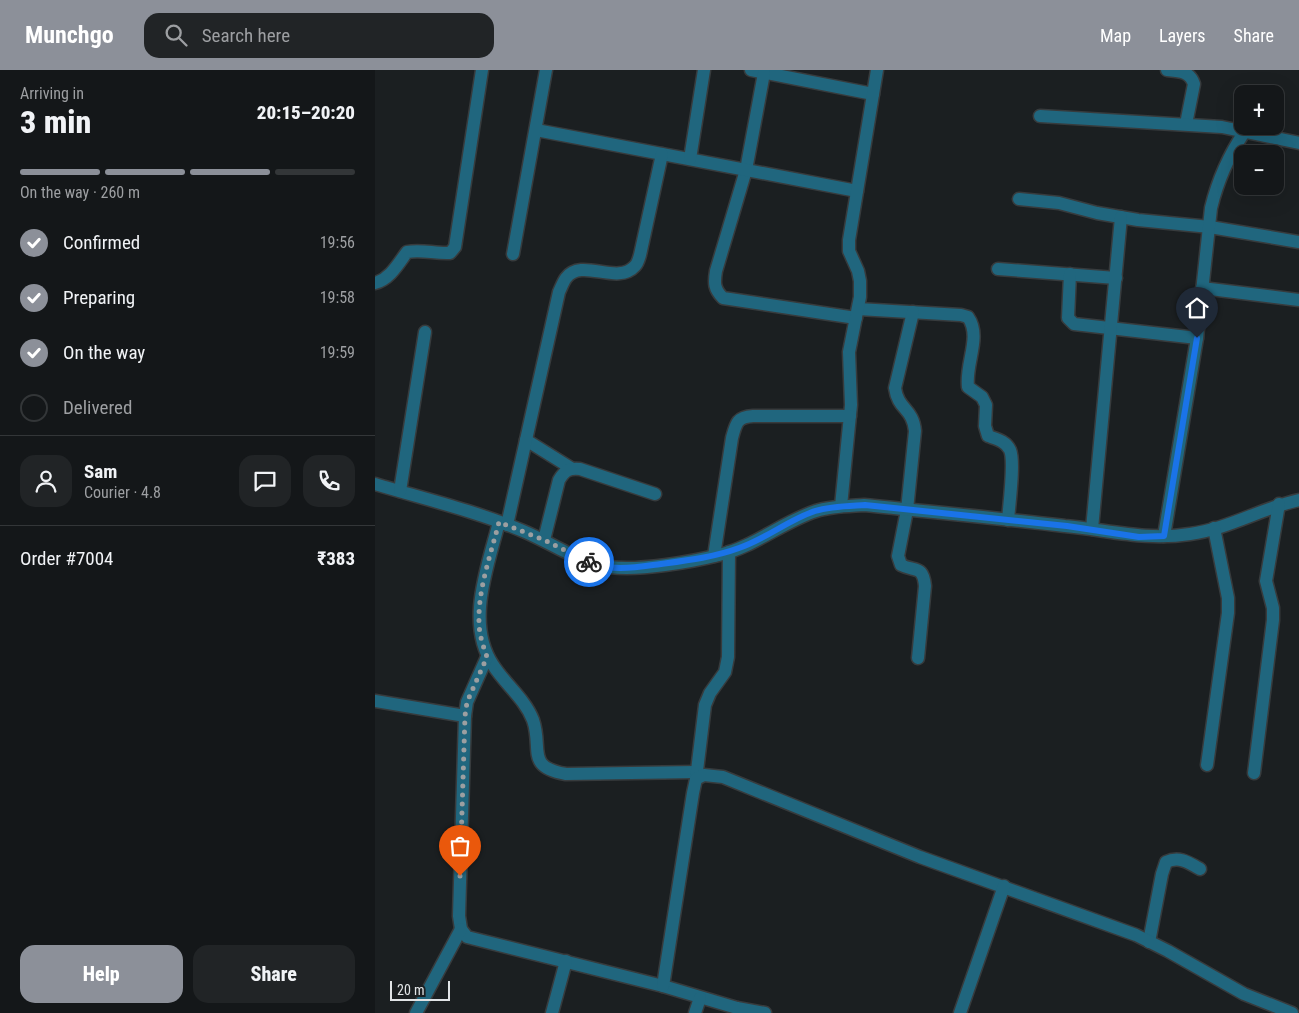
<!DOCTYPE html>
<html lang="en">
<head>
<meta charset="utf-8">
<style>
	:root { --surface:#141719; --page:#212426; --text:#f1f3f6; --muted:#9d9fa2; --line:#333638; --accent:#8c9099 }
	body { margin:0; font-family:"Roboto Condensed",sans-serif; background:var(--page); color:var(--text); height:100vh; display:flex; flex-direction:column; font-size:19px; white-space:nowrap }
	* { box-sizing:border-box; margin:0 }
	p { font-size:16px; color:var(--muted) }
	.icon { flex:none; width:28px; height:28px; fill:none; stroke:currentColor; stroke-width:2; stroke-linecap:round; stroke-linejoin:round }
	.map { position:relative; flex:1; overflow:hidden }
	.panel { display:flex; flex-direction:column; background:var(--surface); width:375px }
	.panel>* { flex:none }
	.fabs { position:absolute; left:859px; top:15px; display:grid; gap:10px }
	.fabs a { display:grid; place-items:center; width:50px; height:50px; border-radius:10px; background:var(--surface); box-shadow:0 5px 20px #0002,0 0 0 1px var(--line); font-size:25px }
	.scale { position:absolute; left:15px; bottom:12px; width:60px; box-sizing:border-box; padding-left:5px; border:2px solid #e1e4e6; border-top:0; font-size:14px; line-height:18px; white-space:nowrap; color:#e1e4e6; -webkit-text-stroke:4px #1b1f21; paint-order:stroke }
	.pin { position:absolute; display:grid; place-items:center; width:42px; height:42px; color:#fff; margin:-51px -21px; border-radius:50% 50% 50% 0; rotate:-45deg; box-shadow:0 0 5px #0007 }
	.pin .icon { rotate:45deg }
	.courier { position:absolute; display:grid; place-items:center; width:50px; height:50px; margin:-25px; border:4px solid #1a73e8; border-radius:50%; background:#fff; color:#222; box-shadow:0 1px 6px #0007 }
	.headline em { font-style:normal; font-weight:800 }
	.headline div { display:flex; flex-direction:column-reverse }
	.headline { display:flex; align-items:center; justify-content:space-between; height:85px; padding:0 20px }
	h1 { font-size:32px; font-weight:800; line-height:38px }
	.bar { display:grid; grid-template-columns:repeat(4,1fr); gap:8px 5px; align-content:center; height:60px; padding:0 20px }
	.bar i { height:6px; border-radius:4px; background:var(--line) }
	.bar .active { background:var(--accent) }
	.bar p { grid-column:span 4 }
	.line { display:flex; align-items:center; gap:12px; padding:0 20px; border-top:1px solid var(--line) }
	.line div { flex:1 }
	.round { display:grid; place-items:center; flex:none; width:52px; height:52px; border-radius:15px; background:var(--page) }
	ol { padding:0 20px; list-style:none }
	li { display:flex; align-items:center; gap:15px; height:55px }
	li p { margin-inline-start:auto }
	li .icon { padding:5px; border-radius:50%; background:var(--accent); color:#fff; stroke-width:4 }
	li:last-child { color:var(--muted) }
	li i { width:28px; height:28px; border:2px solid var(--line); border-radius:50% }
	.action { display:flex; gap:10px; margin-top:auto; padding:10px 20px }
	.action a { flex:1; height:58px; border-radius:15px; background:var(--accent); color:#fff; font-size:20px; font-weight:800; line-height:58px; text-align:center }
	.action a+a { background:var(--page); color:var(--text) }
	header { display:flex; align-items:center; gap:30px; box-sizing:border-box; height:70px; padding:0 25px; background:var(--accent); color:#fff }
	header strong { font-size:24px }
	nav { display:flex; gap:28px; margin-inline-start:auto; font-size:18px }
	.search { width:350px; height:45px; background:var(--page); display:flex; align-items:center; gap:12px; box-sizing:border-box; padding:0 18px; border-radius:15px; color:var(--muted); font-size:19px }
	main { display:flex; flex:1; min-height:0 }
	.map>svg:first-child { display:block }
</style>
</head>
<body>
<header>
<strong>Munchgo</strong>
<div class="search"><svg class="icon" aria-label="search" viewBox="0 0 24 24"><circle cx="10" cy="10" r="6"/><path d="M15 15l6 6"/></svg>Search here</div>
<nav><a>Map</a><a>Layers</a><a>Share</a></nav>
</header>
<main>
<section class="panel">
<div class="headline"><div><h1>3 min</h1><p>Arriving in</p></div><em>20:15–20:20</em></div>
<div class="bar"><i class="active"></i><i class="active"></i><i class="active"></i><i></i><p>On the way · 260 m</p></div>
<ol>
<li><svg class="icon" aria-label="check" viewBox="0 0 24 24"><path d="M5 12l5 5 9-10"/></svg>Confirmed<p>19:56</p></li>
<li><svg class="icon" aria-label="check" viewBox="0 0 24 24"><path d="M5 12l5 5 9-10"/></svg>Preparing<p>19:58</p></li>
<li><svg class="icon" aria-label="check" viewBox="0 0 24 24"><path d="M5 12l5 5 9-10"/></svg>On the way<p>19:59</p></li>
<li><i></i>Delivered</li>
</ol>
<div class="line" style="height:90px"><a class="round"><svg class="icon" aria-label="person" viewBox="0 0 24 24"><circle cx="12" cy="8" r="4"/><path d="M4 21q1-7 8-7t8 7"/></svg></a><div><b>Sam</b><p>Courier · 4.8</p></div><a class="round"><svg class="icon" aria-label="chat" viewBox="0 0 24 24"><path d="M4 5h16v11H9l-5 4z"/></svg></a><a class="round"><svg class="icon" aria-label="phone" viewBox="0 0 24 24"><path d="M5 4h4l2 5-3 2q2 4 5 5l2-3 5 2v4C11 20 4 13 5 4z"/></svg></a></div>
<div class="line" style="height:65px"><div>Order #7004</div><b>₹383</b></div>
<div class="action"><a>Help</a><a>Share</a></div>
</section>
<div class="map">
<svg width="924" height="943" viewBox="0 0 924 943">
	<rect width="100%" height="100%" fill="#1b1f21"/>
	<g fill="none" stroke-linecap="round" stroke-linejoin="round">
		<defs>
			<g id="minor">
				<path d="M 376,0 L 498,24"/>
				<path d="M 792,0 C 804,1 815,1 819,14 L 811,54"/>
				<path d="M 389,3 L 371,100 L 341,201 C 339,213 339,219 348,228 L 481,248"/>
				<path d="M 665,46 L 847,57 L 924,73"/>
				<path d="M 161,60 L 482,121"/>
				<path d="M 315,89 L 329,0"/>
				<path d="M 644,129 L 684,133 L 722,143 L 763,150 L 835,157 L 924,172"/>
				<path d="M 138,184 L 171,0"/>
				<path d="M 623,199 L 741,208"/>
				<path d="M 695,204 L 693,248 L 699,254 L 822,268"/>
				<path d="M 0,213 C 15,209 23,194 32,182 C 47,179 60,184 75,183 L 80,177 L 107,0"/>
				<path d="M 827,218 L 924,230"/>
				<path d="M 483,239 L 586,245 L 593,247 C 607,267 590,293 593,317 L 607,327 L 611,335 L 610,356 L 613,366 C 621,369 631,371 635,380 C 640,391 634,436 633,450"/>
				<path d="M 538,242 L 520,318 C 523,340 538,338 540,361 L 532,440 L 523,486 L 526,495 C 540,502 548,495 550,516 L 543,588"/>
				<path d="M 151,370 L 196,398"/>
				<path d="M 0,414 C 49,429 101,441 148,461 C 177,473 204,493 235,497 C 264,501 316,492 344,485 C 379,477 407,452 441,441 C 456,436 473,436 489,435 C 556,442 623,448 690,456 C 734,460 771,471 815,464 C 853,459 887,438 924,430"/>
				<path d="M 25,421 L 50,262"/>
				<path d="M 466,436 L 476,335 L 474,282 L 485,227 L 485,211 L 483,201 L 474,181 L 474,170 L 502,0"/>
				<path d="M 124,452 C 113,496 90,553 118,595 C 130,614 150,629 158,650 C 168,679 150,697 191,704 L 321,702"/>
				<path d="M 132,455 L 184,222 C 186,218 188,212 191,208 C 207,187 242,216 260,196 C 263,193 264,188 265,185 L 287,84"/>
				<path d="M 717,459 L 746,147"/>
				<path d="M 789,466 L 822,268 L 836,138 C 843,109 854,85 870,61"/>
				<path d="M 169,470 L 184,410 C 190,400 194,398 205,399 L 280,424"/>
				<path d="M 339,486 L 357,368 C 361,353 362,347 378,346 L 475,346"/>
				<path d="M 112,587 L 92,632 L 90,646 L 84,846 L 86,859 L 92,867 L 288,916 L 362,938 L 390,943"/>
				<path d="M 0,631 L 90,646"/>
				<path d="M 832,695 L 853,543 L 853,528 L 839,458"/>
				<path d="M 879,703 L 898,550 L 898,538 L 891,511 L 904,434"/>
				<path d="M 321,709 L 330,635 L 335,623 L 350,602 L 353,587 L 354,482"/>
				<path d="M 774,872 L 787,804 L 791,792 C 804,786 813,792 825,799"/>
				<path d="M 288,916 L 318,723 L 321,709 L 329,705 L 348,707 L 545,787 L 761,865 L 793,881 L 869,924 L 917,943"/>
				<path d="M 41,943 L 86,859"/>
				<path d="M 177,943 L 191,891"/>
				<path d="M 320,943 L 325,928"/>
				<path d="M 585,943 L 629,816"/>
			</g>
		</defs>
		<!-- minor casing -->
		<use href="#minor" stroke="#373b3d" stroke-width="15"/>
		<!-- minor -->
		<use href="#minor" stroke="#20667e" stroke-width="12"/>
	</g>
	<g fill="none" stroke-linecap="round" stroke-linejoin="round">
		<!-- done -->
		<path stroke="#9c9fa1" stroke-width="5" stroke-dasharray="0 9" d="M 85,806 L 90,646 L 92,632 L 112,587 C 108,576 104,564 104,552 C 103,519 116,484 124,452 L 169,470 L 214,492"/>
		<!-- route -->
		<path stroke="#1a73e8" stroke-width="6" d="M 214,492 C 233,501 258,498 278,495 C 307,491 337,488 364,478 C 391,469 413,450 440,441 C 456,436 473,436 490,435 L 692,456 L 764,467 L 789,466 L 822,268"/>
	</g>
</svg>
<div class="fabs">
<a>+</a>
<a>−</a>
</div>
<div class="scale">20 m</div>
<div class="pin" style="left:85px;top:806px;background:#ea580c"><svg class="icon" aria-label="bag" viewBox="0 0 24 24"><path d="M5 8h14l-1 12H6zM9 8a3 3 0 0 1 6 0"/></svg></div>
<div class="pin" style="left:822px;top:268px;background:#1f2937"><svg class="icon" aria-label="home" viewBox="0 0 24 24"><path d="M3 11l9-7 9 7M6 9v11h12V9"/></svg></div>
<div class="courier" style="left:214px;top:492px"><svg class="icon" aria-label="bike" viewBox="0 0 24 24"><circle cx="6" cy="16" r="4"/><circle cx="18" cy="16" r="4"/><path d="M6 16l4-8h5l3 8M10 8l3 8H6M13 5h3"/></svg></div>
</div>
</main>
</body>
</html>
